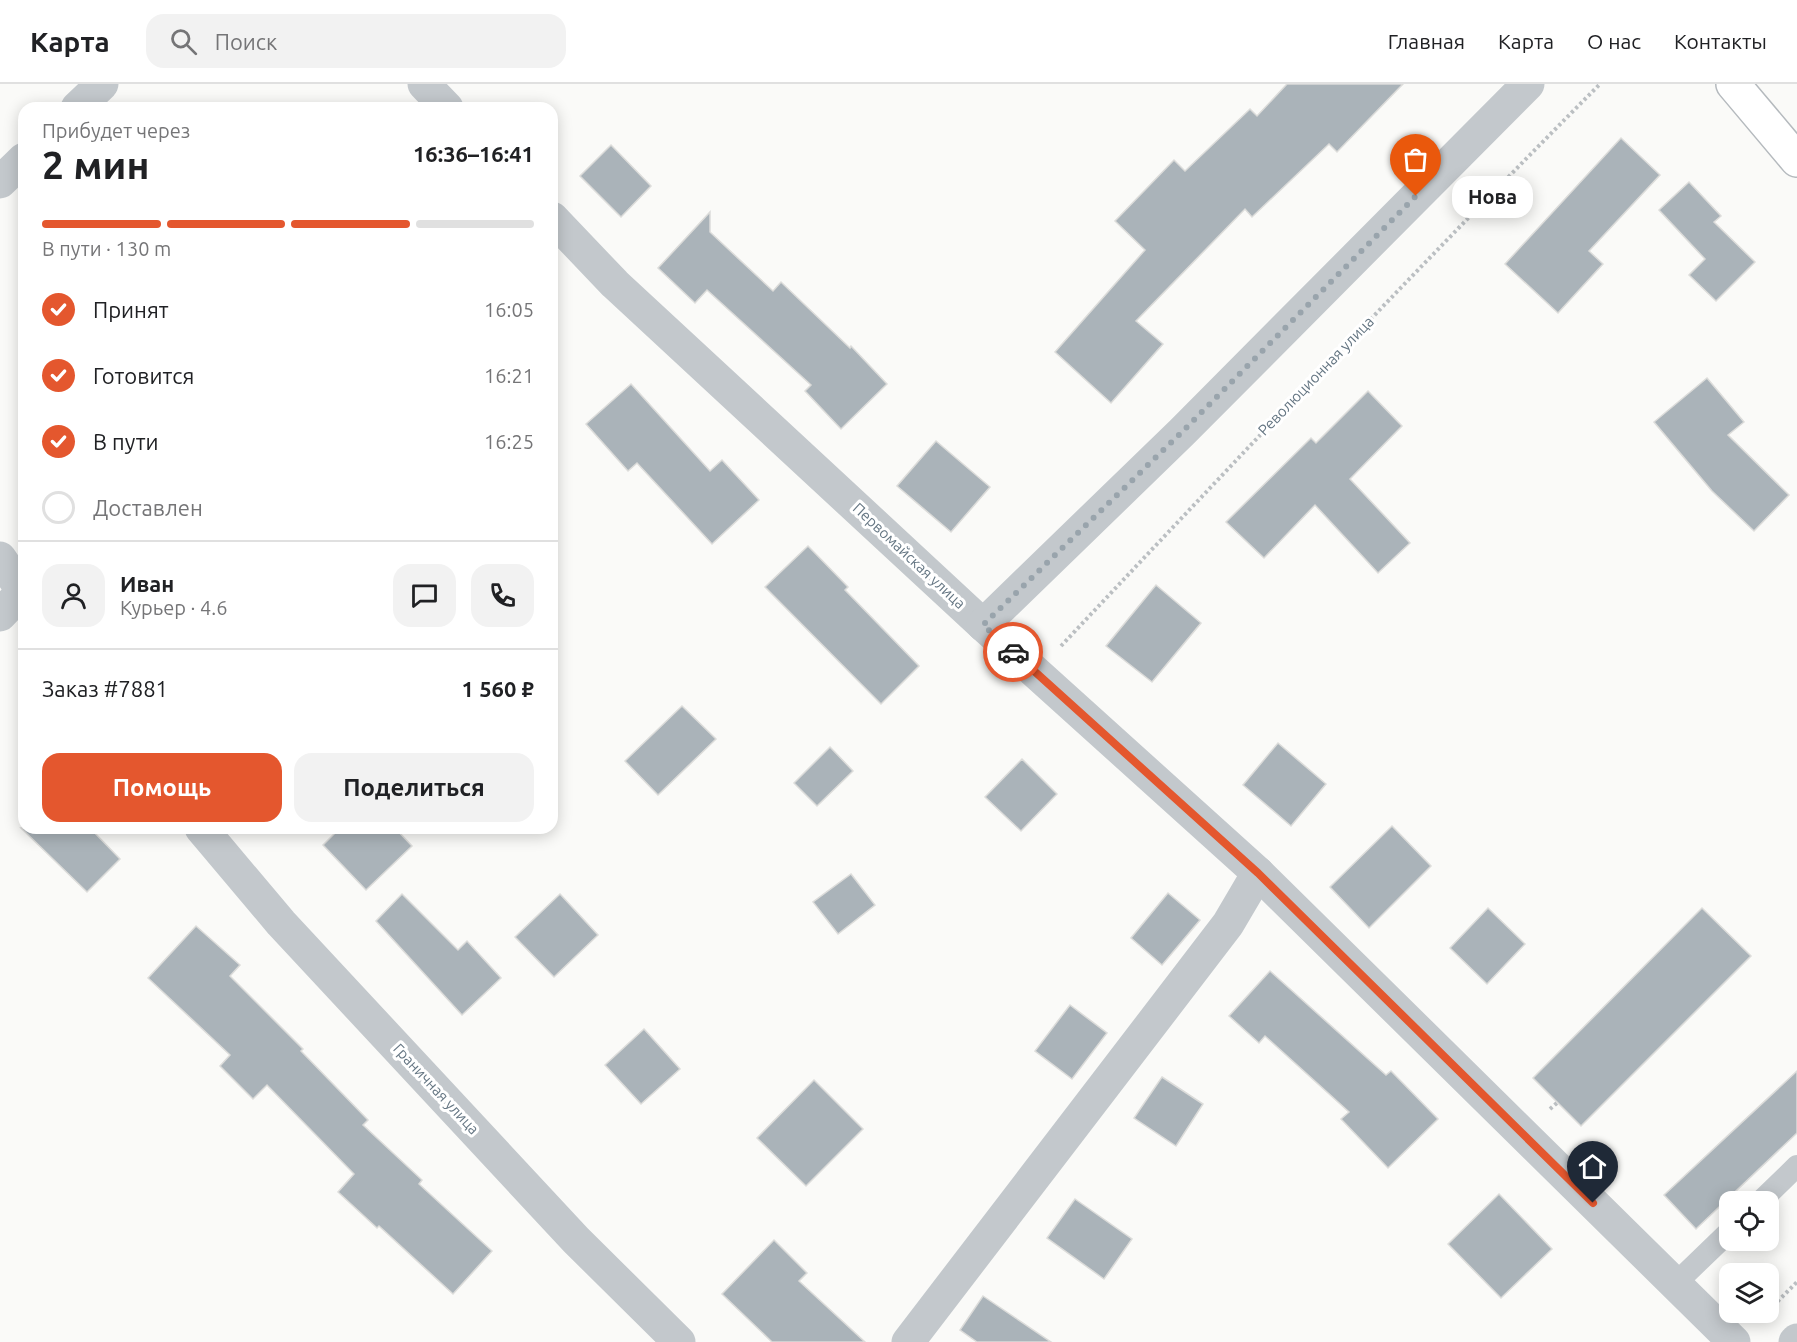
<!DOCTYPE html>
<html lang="ru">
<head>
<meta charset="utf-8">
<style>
	:root { --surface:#fff; --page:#f2f2f2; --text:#202124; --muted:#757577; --line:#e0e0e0; --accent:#e4572e }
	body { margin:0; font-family:Ubuntu,sans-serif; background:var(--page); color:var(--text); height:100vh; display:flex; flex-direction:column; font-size:22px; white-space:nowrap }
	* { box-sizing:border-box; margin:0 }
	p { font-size:20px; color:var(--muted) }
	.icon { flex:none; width:33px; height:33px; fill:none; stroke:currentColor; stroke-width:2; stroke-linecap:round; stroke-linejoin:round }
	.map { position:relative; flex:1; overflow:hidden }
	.drawer { position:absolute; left:18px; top:18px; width:540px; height:732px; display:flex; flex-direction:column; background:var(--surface); border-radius:18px; box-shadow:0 3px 15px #0003 }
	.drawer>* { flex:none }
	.controls { position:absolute; left:1719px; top:1107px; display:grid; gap:12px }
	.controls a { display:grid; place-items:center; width:60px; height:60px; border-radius:12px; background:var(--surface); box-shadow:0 3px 15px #0003; font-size:30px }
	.pin { position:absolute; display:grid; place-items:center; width:51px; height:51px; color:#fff; margin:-62px -26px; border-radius:50% 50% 50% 0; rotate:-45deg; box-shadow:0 0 6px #0007 }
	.pin .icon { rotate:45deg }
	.courier { position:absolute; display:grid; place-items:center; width:60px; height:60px; margin:-30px; border:4px solid #e4572e; border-radius:50%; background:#fff; color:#222; box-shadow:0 2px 8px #0007 }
	.bubble { position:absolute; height:42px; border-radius:18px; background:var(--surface); box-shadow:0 3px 15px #0003; font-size:20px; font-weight:700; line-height:42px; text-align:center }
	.overview em { font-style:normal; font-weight:700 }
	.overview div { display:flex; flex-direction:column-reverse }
	.overview { display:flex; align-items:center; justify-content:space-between; height:102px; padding:0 24px }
	h1 { font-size:39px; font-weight:700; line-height:45px }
	.bar { display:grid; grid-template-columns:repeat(4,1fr); gap:9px 6px; align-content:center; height:72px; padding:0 24px }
	.bar i { height:8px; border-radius:4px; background:var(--line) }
	.bar .current { background:var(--accent) }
	.bar p { grid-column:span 4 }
	.line { display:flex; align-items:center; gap:15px; padding:0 24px; border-top:2px solid var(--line) }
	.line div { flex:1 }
	.round { display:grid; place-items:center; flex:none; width:63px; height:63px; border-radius:18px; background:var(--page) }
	ol { padding:0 24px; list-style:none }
	li { display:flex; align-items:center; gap:18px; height:66px }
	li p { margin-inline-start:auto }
	li .icon { padding:6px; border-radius:50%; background:var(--accent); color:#fff; stroke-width:4 }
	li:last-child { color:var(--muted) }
	li i { width:33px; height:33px; border:3px solid var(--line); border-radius:50% }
	.primary-button { display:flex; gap:12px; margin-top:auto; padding:12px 24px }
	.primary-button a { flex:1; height:69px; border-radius:18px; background:var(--accent); color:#fff; font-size:24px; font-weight:700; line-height:69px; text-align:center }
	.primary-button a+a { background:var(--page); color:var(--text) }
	header { display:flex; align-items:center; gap:36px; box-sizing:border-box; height:84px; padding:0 30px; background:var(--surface); border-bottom:2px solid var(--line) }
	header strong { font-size:28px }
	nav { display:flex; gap:33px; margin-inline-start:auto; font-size:21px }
	.search { width:420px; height:54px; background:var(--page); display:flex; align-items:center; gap:15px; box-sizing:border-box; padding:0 21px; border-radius:18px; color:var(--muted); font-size:22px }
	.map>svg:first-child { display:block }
</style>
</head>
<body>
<header>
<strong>Карта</strong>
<div class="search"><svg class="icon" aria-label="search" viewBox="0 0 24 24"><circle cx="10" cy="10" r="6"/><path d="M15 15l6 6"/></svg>Поиск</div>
<nav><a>Главная</a><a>Карта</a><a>О нас</a><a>Контакты</a></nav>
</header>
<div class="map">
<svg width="1797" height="1258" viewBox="0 0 1797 1258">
	<rect width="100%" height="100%" fill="#fafaf8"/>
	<!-- building -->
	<g fill="#aab3b9" stroke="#dcdcda" stroke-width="1.5">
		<path d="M 1287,0 L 1403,0 L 1337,68 L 1329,60 L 1252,133 L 1245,125 L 1136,237 L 1163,260 L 1111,319 L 1055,268 L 1145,166 L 1115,137 L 1174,76 L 1185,87 L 1250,25 L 1257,32 Z"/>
		<path d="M 1621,54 L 1660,91 L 1589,167 L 1603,180 L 1558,229 L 1505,180 Z"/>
		<path d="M 611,61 L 651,102 L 621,133 L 580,92 Z"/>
		<path d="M 1689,98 L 1721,132 L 1714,138 L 1755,178 L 1716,217 L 1689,191 L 1705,175 L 1659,126 Z"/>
		<path d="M 710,128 L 710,148 L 773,207 L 781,198 L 850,264 L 851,262 L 887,300 L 841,345 L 805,307 L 811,301 L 707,206 L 695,219 L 658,184 Z"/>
		<path d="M 1707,294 L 1744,338 L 1728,351 L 1789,411 L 1754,447 L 1712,407 L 1654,338 Z"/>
		<path d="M 631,300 L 710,387 L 722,376 L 759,416 L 712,460 L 637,379 L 628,387 L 586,340 Z"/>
		<path d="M 1368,307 L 1402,342 L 1350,395 L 1410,459 L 1378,489 L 1315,421 L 1264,474 L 1226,438 L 1311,354 L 1316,359 Z"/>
		<path d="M 936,357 L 990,403 L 951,448 L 897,402 Z"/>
		<path d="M 808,462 L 848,503 L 845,506 L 919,582 L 881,620 L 765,503 Z"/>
		<path d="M 1156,501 L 1201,539 L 1152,598 L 1106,562 Z"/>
		<path d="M 682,622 L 716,655 L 658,711 L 625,677 Z"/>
		<path d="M 1278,659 L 1326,700 L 1291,742 L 1243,701 Z"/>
		<path d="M 830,663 L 853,687 L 817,722 L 794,699 Z"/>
		<path d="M 1022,675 L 1057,710 L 1021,747 L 985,713 Z"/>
		<path d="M 1392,742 L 1431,782 L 1369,844 L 1330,803 Z"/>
		<path d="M 21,744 L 90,744 L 120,775 L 87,808 Z"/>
		<path d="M 340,744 L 395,744 L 412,762 L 366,806 L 323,761 Z"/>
		<path d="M 851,790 L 875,821 L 838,850 L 813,818 Z"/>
		<path d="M 1168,809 L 1200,836 L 1162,881 L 1131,854 Z"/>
		<path d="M 402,810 L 458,866 L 467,857 L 501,894 L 462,931 L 376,837 Z"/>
		<path d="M 560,810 L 598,851 L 554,893 L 515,853 Z"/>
		<path d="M 1488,824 L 1525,860 L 1487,900 L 1450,864 Z"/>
		<path d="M 1702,824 L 1751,872 L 1581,1042 L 1533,994 Z"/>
		<path d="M 196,842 L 240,881 L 230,892 L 303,965 L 301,967 L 368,1036 L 363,1041 L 422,1096 L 419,1100 L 492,1167 L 453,1210 L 379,1142 L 377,1144 L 338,1108 L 354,1090 L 267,1001 L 253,1015 L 220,982 L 230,971 L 148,894 Z"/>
		<path d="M 1270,887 L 1386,991 L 1391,987 L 1438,1035 L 1388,1084 L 1341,1035 L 1349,1028 L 1265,952 L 1259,959 L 1229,932 Z"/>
		<path d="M 1070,921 L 1107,949 L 1072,995 L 1035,967 Z"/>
		<path d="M 644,945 L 680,985 L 641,1020 L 605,981 Z"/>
		<path d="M 1797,987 L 1797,1049 L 1696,1145 L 1664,1111 Z"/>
		<path d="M 1162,993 L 1203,1020 L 1176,1062 L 1134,1034 Z"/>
		<path d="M 814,996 L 863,1045 L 806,1102 L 757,1054 Z"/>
		<path d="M 1499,1110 L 1552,1165 L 1501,1214 L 1448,1160 Z"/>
		<path d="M 1075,1115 L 1132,1155 L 1104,1195 L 1047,1154 Z"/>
		<path d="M 774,1156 L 807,1189 L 799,1197 L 865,1258 L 772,1258 L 722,1210 Z"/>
		<path d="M 983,1212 L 1051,1258 L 977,1258 L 960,1246 Z"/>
	</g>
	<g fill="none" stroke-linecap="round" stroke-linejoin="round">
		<defs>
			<path id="primary" d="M 1733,0 L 1797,76"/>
		</defs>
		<!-- primary casing -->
		<use href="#primary" stroke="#b5babe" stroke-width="36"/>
		<!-- path -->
		<g stroke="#bbbfc2" stroke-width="4" stroke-dasharray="3 3" stroke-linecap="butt">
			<path d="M 1061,562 C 1239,373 1417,184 1600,0"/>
			<path d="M 1550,1025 L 1557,1019"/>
			<path d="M 1769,1226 L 1797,1198"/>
		</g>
		<!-- lane -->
		<g stroke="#c3c8cc" stroke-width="22">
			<path d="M 1760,1118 L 1797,1082"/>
			<path d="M 1675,1200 L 1730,1147"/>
		</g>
		<!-- street -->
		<g stroke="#c3c8cc" stroke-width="33">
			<path d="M 424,0 L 447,24"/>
			<path d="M 77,24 L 102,0"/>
			<path d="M 0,98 L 24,75"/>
			<path d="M 552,134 L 615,200 L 983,541 L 1258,789 L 1734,1258"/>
			<path d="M 0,474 L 24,509"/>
			<path d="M 0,531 L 23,507"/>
			<path d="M 983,541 L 1182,348 L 1528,0"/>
			<path d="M 201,744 L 281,839 L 576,1156 L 679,1258"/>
			<path d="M 908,1258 L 1228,840 L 1258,789"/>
			<path d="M 1795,1258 L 1797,1256"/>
		</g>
		<!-- primary -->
		<use href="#primary" stroke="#fff" stroke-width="33"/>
	</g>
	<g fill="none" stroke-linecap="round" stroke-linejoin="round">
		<!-- done -->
		<path stroke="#99a4ac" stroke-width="6" stroke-dasharray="0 10.8" d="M 1013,568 L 983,541 L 1182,348 L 1416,112"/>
		<!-- route -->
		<path stroke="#e4572e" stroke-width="8" d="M 1013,568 L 1258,789 L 1593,1119"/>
	</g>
	<g text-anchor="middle" stroke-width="6" stroke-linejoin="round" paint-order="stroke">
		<!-- street labels -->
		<g font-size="15" fill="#657683" stroke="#fff">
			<text transform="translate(1316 292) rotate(-46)" y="5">Революционная улица</text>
			<text transform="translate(909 472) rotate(43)" y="5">Первомайская улица</text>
			<text transform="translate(436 1005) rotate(47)" y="5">Граничная улица</text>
		</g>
	</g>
</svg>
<div class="controls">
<a><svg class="icon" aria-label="locate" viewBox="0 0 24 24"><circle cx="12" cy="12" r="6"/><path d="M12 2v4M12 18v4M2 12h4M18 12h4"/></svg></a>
<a><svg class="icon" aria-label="layers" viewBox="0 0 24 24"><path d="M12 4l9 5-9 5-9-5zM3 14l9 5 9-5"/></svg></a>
</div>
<div class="pin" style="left:1416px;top:112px;background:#ea580c"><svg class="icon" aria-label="bag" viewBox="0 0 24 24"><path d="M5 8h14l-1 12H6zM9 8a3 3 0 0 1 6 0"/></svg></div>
<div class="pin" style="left:1593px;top:1119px;background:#1f2937"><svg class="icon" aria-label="home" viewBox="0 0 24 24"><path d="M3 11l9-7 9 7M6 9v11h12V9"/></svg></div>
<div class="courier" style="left:1013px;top:568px"><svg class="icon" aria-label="car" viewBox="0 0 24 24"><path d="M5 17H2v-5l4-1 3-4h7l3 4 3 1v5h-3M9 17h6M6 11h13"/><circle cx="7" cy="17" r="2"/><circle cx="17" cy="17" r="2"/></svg></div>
<div class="bubble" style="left:1452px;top:92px;width:81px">Нова</div>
<section class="drawer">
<div class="overview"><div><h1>2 мин</h1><p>Прибудет через</p></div><em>16:36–16:41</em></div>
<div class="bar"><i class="current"></i><i class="current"></i><i class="current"></i><i></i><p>В пути · 130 m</p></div>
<ol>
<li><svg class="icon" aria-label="check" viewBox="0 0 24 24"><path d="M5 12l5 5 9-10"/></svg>Принят<p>16:05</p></li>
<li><svg class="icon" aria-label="check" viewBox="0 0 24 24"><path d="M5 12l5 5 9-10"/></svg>Готовится<p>16:21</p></li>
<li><svg class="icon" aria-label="check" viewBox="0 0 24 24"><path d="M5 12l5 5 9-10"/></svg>В пути<p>16:25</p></li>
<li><i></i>Доставлен</li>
</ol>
<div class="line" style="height:108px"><a class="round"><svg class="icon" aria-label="person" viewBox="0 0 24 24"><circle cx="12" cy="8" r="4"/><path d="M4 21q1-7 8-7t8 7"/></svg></a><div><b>Иван</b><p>Курьер · 4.6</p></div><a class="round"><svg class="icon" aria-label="chat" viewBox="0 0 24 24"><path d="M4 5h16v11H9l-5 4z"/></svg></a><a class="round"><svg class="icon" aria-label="phone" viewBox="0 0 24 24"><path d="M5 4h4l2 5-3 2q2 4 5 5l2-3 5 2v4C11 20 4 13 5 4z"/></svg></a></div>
<div class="line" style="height:78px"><div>Заказ #7881</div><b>1 560 ₽</b></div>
<div class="primary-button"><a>Помощь</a><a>Поделиться</a></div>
</section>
</div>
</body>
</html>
